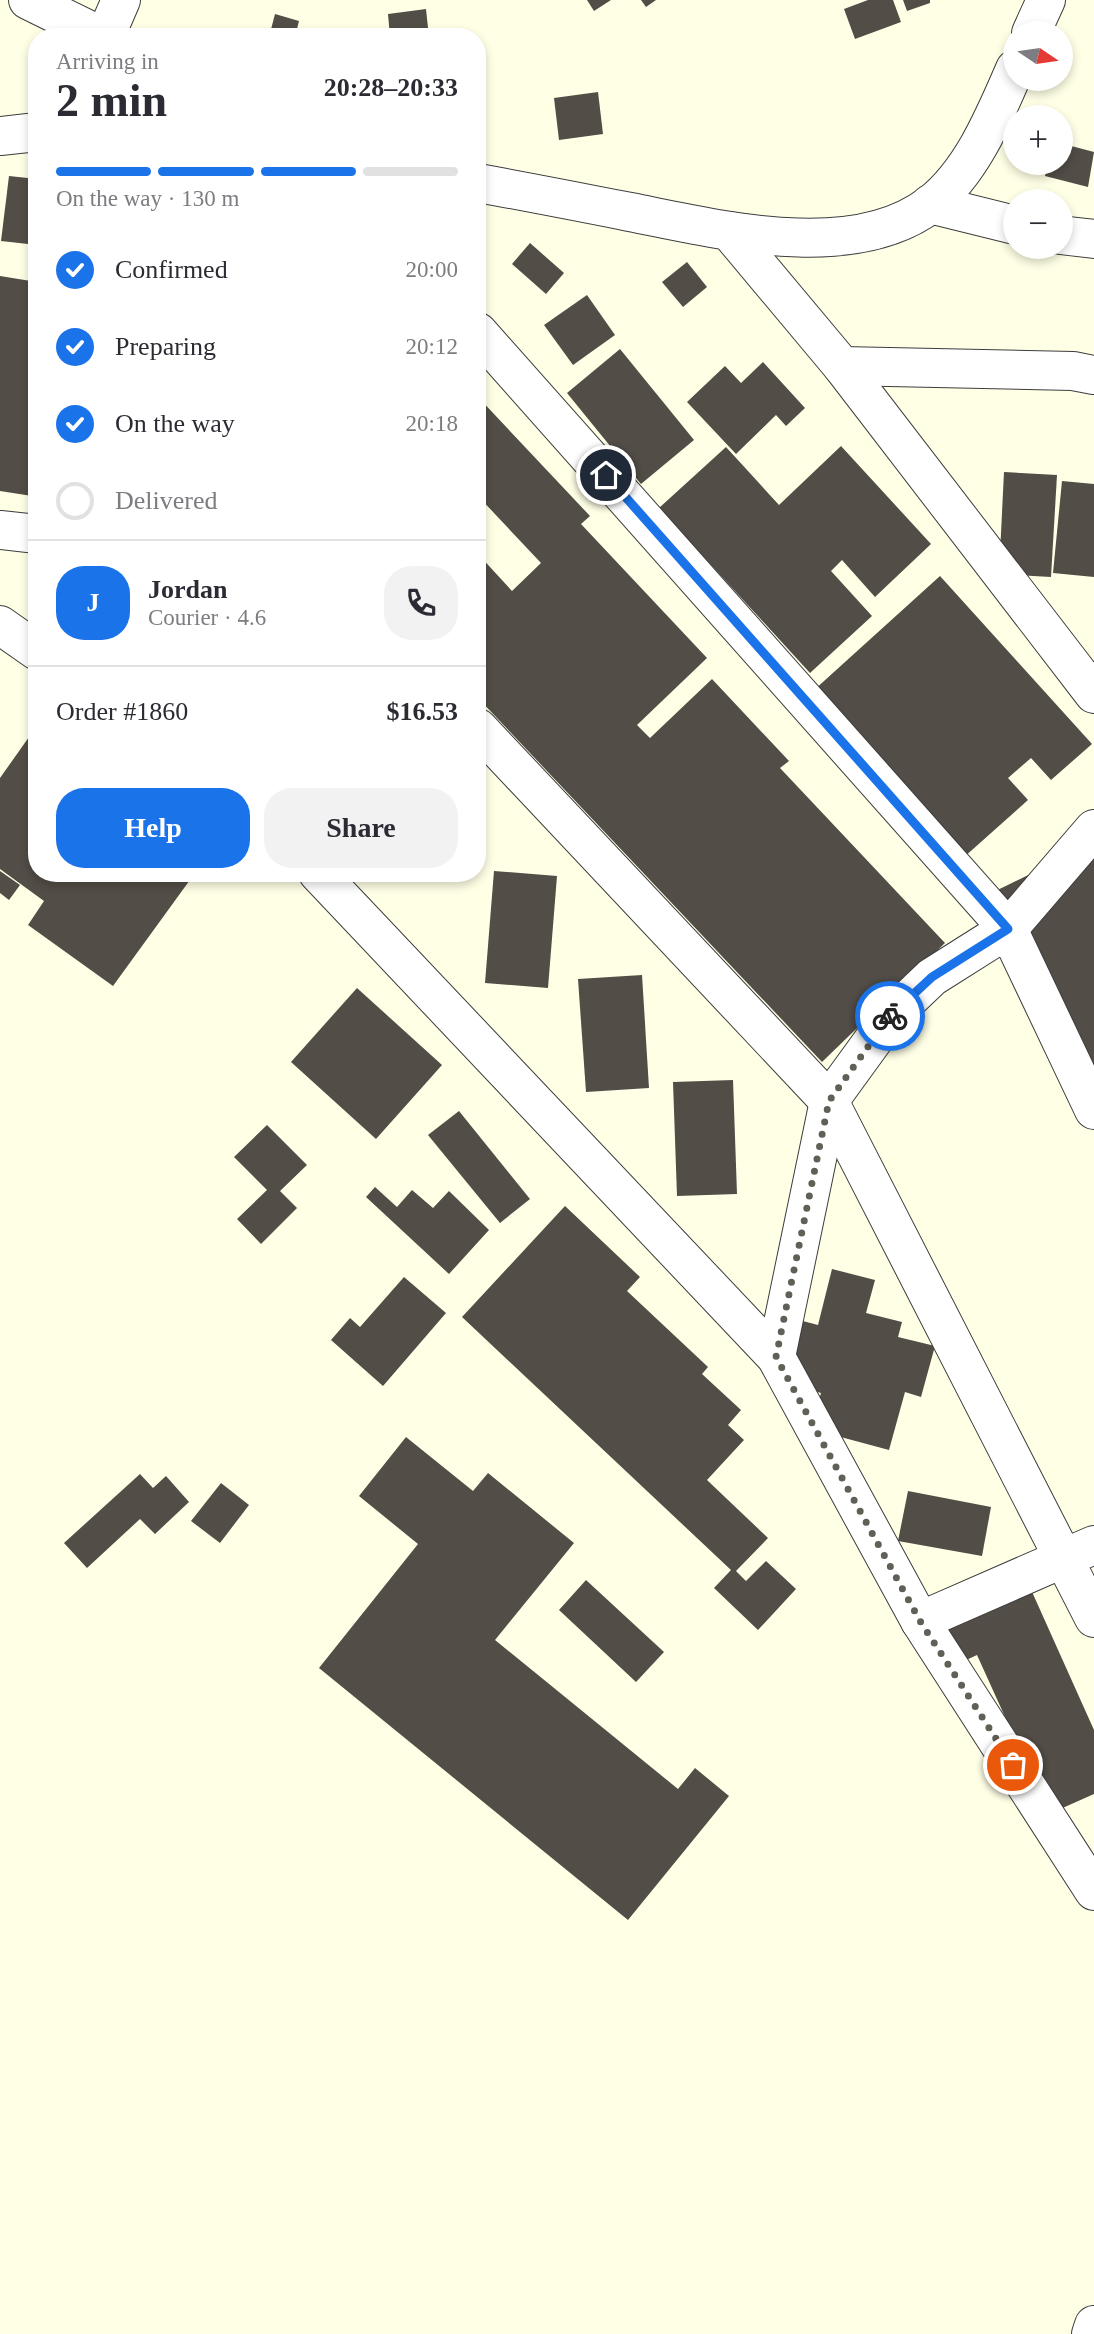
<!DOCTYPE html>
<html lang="en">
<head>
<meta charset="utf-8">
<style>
	:root { --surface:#fff; --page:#f2f2f3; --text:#2b2b33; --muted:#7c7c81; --line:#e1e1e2; --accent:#1a73e8 }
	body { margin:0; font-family:Georgia,serif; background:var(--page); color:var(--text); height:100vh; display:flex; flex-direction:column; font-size:26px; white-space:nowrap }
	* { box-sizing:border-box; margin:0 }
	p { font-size:23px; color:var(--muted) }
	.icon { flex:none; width:38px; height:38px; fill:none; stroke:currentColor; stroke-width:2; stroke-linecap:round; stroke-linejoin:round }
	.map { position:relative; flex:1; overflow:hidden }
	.details { position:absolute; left:28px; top:28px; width:458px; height:854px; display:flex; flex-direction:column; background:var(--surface); border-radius:28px; box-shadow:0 4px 10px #0003 }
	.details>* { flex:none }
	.needle { width:46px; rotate:103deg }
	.buttons { position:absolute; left:1003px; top:21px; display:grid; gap:14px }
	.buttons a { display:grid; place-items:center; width:70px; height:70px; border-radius:50%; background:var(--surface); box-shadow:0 4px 10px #0003; font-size:35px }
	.pin { position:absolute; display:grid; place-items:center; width:60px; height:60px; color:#fff; margin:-30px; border:4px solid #fff; border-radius:50%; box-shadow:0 2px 7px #0007 }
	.courier { position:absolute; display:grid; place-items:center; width:70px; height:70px; margin:-35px; border:5px solid #1a73e8; border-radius:50%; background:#fff; color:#222; box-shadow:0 2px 9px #0007 }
	.overview em { font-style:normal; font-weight:700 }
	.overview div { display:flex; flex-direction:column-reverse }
	.overview { display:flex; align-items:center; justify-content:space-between; height:119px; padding:0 28px }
	h1 { font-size:46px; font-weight:700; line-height:52px }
	.bar { display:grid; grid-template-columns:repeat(4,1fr); gap:10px 7px; align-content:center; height:84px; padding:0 28px }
	.bar i { height:9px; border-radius:5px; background:var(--line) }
	.bar .current { background:var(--accent) }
	.bar p { grid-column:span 4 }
	.line { display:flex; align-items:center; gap:18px; padding:0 28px; border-top:2px solid var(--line) }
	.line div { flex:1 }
	.round { display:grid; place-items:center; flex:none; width:74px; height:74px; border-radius:28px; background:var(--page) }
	ol { padding:0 28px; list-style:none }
	li { display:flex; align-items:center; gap:21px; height:77px }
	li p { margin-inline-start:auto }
	li .icon { padding:7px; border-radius:50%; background:var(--accent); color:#fff; stroke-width:4 }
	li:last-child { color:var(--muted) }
	li i { width:38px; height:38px; border:4px solid var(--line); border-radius:50% }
	.action { display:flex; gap:14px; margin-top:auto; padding:14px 28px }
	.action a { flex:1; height:80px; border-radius:28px; background:var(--accent); color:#fff; font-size:28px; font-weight:700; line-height:80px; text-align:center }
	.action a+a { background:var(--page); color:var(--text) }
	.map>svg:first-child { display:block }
</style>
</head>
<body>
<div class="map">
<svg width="1094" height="2334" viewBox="0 0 1094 2334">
	<rect width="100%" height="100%" fill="#ffffe6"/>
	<!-- building -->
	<g fill="#524d46">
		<path d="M 587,0 L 611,0 L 594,11 Z"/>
		<path d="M 641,0 L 656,0 L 646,7 Z"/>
		<path d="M 868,0 L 893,0 L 901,22 L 855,39 L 844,9 Z"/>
		<path d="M 903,0 L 930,0 L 930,3 L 907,11 Z"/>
		<path d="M 426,9 L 429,37 L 390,37 L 388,14 Z"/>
		<path d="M 275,14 L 299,21 L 295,37 L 269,37 Z"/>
		<path d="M 307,33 L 329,35 L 329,37 L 307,37 Z"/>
		<path d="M 598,92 L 603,134 L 559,140 L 554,98 Z"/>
		<path d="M 1060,143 L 1094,152 L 1088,187 L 1045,176 L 1048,163 L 1060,163 Z"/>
		<path d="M 9,176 L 37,179 L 37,245 L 1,241 Z"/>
		<path d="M 530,243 L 564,273 L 546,294 L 512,264 Z"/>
		<path d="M 687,262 L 707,287 L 683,307 L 662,282 Z"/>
		<path d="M 0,276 L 37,282 L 37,469 L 32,496 L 0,491 Z"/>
		<path d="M 587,295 L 615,335 L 573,365 L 544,325 Z"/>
		<path d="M 620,349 L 694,440 L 641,484 L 567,393 Z"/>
		<path d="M 763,362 L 805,408 L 786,426 L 776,415 L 736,454 L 687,402 L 725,366 L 741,383 Z"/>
		<path d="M 478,397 L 590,516 L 581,524 L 707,658 L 637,725 L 650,738 L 712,679 L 789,761 L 780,768 L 945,943 L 822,1062 L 478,698 L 478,554 L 512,591 L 541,563 L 478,496 Z"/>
		<path d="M 841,446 L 931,544 L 875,597 L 842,560 L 831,571 L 872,616 L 810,673 L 659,508 L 726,447 L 779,505 Z"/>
		<path d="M 1004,472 L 1057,475 L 1051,577 L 999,574 Z"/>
		<path d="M 1062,481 L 1094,484 L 1094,577 L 1053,573 Z"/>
		<path d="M 940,576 L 1092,744 L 1051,780 L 1031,758 L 1008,778 L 1028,800 L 963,858 L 813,691 Z"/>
		<path d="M 29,737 L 37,743 L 37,873 L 195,873 L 113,986 L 28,925 L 44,901 L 0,869 L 0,778 Z"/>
		<path d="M 1094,843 L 1094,1126 L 979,899 Z"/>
		<path d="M 0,871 L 20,885 L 9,900 L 0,893 Z"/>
		<path d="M 494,871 L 557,876 L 548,988 L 485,983 Z"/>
		<rect x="394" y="873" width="67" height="4"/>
		<path d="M 642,975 L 649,1088 L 586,1092 L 578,979 Z"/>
		<path d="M 357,988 L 442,1065 L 376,1139 L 291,1062 Z"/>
		<path d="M 733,1080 L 737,1194 L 677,1196 L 673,1082 Z"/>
		<path d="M 459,1111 L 530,1199 L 500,1223 L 428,1135 Z"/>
		<path d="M 267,1125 L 307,1165 L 280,1191 L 297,1208 L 261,1244 L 237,1219 L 267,1190 L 234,1157 Z"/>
		<path d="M 375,1187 L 397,1207 L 412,1190 L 433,1208 L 449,1191 L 489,1230 L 449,1274 L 366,1197 Z"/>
		<path d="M 565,1206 L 640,1277 L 627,1291 L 708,1367 L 702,1374 L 741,1410 L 728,1425 L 744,1440 L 707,1480 L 768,1538 L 736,1571 L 746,1581 L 766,1561 L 796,1589 L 758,1630 L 714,1588 L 731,1570 L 462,1317 Z"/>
		<path d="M 832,1269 L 875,1280 L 866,1313 L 902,1322 L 898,1337 L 935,1346 L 921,1397 L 905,1392 L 889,1450 L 811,1429 L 821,1393 L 782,1382 L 799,1320 L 818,1325 Z"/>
		<path d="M 404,1277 L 446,1313 L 383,1386 L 331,1340 L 350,1318 L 360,1327 Z"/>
		<path d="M 406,1437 L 473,1491 L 488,1473 L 574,1543 L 495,1640 L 678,1789 L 695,1768 L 729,1796 L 628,1920 L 319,1668 L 418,1544 L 359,1496 Z"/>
		<path d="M 140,1474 L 153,1488 L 166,1476 L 189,1502 L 155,1534 L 140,1519 L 87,1568 L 64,1543 Z"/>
		<path d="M 221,1483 L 249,1505 L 220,1543 L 191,1521 Z"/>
		<path d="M 908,1491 L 991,1507 L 982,1556 L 898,1541 Z"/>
		<path d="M 1024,1574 L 1094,1730 L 1094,1794 L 1049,1814 L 977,1655 L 949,1668 L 927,1618 Z"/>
		<path d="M 586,1580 L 664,1652 L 636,1682 L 559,1610 Z"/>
	</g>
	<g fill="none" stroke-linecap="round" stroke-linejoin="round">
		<defs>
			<g id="minor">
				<path d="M 105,37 L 121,0"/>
				<path d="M 930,204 L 1015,225"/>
				<path d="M 729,231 L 842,366 L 1094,694"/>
				<path d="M 1060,235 L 1094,239"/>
				<path d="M 478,332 L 1008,929 L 1094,1110"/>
				<path d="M 842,366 L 1073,371 L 1094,375"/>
				<path d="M 0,530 L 37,534"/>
				<path d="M 0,625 L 37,651"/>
				<path d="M 478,728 L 829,1101 L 1094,1618"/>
				<path d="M 318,873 L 776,1357 L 920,1621 L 1094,1891"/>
				<path d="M 776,1357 L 829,1101 L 890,1017 L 932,977 L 1008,929 L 1094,829"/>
				<path d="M 920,1621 L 1094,1545"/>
				<path d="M 1091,2334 L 1094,2325"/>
			</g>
			<g id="tertiary">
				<path d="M 28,0 L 103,37"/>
				<path d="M 1031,33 L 1046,0"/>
				<path d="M 0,136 L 37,132"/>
				<path d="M 478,183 C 528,192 579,202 630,212 C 717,229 853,264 931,204 C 972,172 995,115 1015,69"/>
			</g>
		</defs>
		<!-- minor casing -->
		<use href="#minor" stroke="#3d3d3d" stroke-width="40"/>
		<!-- tertiary casing -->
		<use href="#tertiary" stroke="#3d3d3d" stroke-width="40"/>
		<!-- minor -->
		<use href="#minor" stroke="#fff" stroke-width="38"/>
		<!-- tertiary -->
		<use href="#tertiary" stroke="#fff" stroke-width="38"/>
	</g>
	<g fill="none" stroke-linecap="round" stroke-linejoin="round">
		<!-- done -->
		<path stroke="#606057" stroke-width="7" stroke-dasharray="0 12.6" d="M 890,1016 L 829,1101 L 776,1357 L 920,1621 L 1013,1765"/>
		<!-- route -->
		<path stroke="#1a73e8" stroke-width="9" d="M 606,475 L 1008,929 L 932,977 L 890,1016"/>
	</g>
</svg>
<div class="buttons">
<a><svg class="needle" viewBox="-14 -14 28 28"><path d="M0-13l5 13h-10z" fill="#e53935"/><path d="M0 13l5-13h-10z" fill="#7c7c81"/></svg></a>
<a>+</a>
<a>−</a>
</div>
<div class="pin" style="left:1013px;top:1765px;background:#ea580c"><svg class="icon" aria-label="bag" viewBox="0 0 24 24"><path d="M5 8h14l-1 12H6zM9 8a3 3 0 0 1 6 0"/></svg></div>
<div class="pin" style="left:606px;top:475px;background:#1f2937"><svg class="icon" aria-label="home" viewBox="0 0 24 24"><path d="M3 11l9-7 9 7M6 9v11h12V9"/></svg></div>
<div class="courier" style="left:890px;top:1016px"><svg class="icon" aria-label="bike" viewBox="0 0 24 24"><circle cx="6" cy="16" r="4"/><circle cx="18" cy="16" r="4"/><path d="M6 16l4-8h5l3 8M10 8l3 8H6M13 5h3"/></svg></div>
<section class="details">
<div class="overview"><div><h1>2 min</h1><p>Arriving in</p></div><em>20:28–20:33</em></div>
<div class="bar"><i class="current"></i><i class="current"></i><i class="current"></i><i></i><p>On the way · 130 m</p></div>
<ol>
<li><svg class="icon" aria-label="check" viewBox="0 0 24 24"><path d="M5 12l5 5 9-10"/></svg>Confirmed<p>20:00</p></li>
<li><svg class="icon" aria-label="check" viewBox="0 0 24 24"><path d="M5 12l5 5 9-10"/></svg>Preparing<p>20:12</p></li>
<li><svg class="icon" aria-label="check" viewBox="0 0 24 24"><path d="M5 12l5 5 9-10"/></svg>On the way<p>20:18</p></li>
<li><i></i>Delivered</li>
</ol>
<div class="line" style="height:126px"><b class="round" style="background:var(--accent);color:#fff">J</b><div><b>Jordan</b><p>Courier · 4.6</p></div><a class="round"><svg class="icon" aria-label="phone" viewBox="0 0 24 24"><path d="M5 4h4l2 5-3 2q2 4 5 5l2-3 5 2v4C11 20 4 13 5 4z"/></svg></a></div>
<div class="line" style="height:91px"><div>Order #1860</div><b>$16.53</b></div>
<div class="action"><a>Help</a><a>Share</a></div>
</section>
</div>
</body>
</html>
